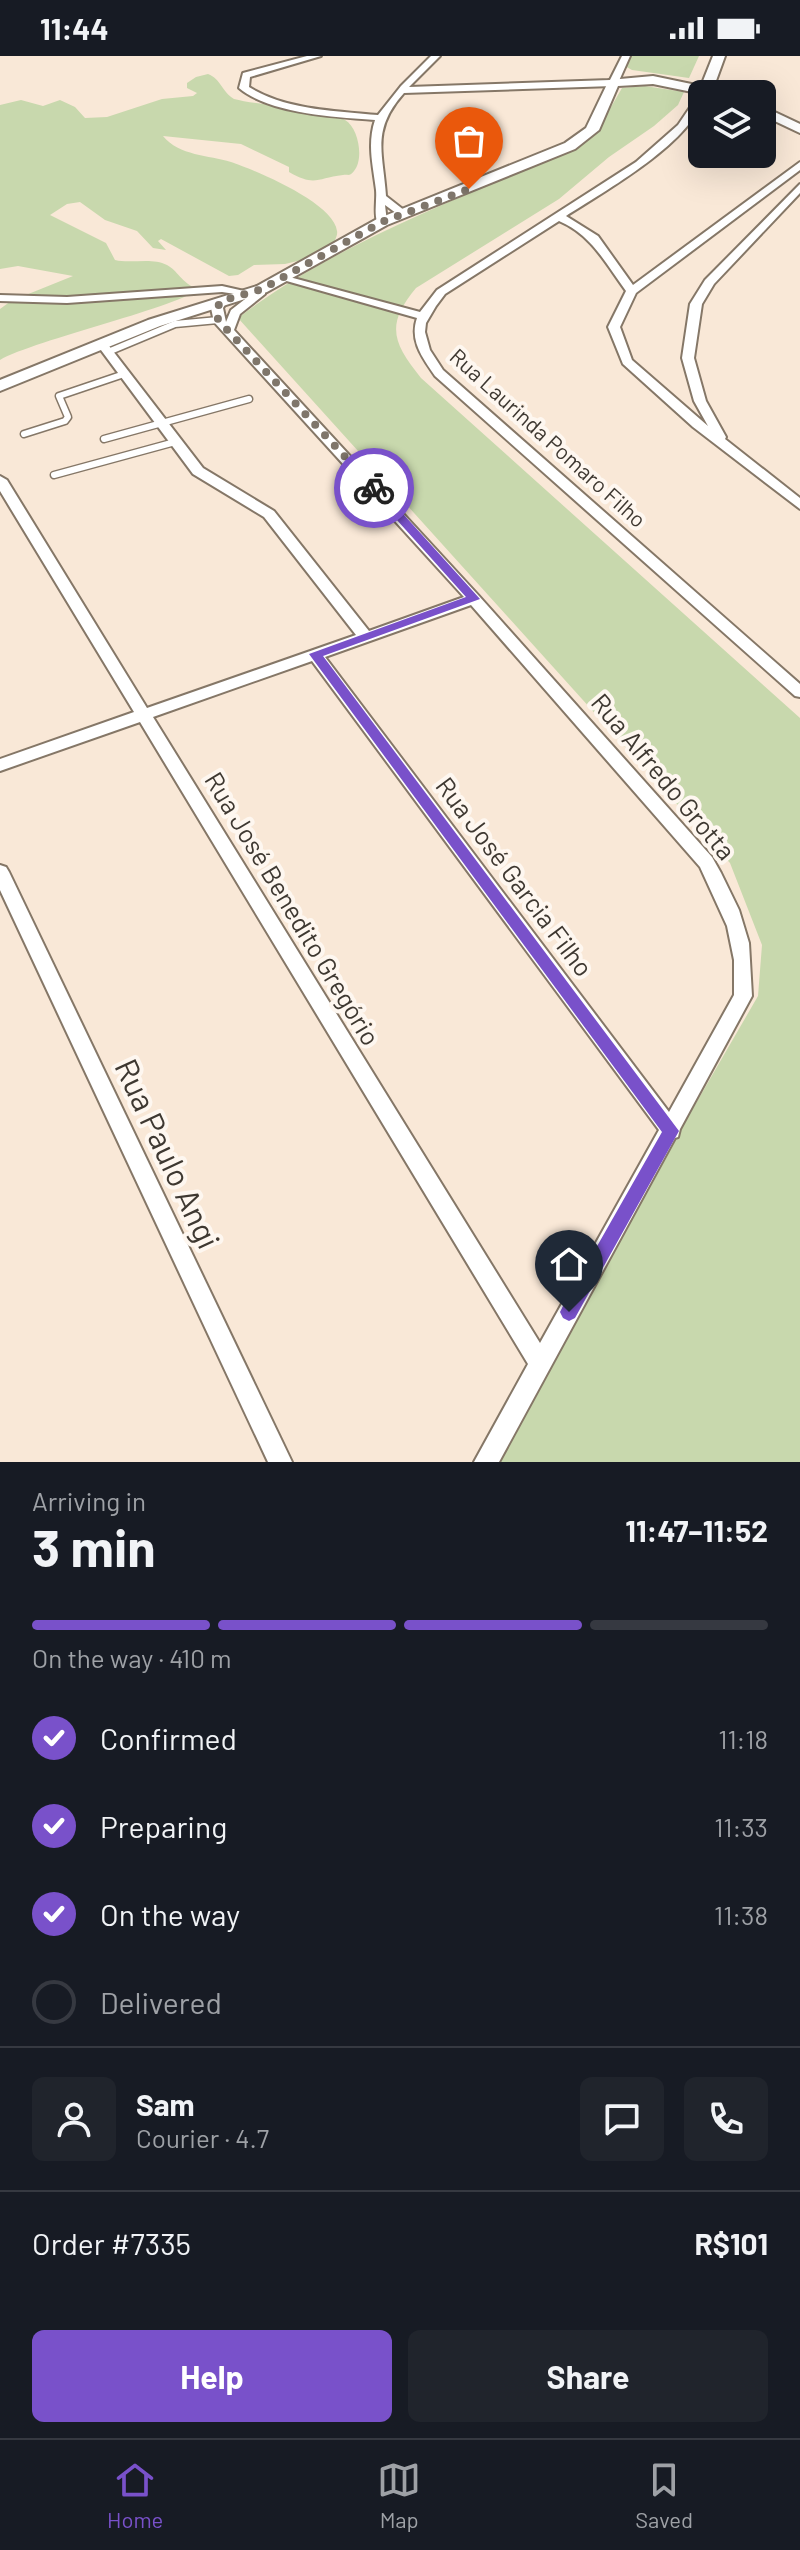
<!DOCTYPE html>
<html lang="en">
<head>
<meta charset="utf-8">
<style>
	:root { --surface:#171b24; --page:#20242c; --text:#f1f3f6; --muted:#9ea1a6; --line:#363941; --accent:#7951ca }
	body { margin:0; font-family:Barlow,sans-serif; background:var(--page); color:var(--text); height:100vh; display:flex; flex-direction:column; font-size:30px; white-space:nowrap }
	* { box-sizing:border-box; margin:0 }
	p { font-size:26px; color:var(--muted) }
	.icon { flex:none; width:44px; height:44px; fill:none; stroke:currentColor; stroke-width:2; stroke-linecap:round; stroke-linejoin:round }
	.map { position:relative; height:1406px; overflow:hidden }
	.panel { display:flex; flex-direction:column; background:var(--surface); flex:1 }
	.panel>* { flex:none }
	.tools { position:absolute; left:688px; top:24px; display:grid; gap:16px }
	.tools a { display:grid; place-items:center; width:88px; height:88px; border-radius:12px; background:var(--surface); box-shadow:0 8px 32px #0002; font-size:40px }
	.pin { position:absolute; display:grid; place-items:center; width:68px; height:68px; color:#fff; margin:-82px -34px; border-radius:50% 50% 50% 0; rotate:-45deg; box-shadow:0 0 8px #0007 }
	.pin .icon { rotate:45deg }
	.courier { position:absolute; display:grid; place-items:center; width:80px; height:80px; margin:-40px; border:6px solid #7951ca; border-radius:50%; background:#fff; color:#222; box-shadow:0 2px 10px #0007 }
	.summary em { font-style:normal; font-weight:700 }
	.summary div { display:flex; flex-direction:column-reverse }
	.summary { display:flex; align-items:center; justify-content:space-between; height:136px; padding:0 32px }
	h1 { font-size:52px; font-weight:700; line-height:60px }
	.bar { display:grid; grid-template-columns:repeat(4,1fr); gap:12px 8px; align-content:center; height:96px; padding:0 32px }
	.bar i { height:10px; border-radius:6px; background:var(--line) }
	.bar .current { background:var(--accent) }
	.bar p { grid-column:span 4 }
	.line { display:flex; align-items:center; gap:20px; padding:0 32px; border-top:2px solid var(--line) }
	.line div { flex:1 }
	.round { display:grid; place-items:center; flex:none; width:84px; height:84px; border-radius:12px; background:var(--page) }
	ol { padding:0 32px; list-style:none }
	li { display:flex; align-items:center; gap:24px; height:88px }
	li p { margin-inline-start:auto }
	li .icon { padding:8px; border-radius:50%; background:var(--accent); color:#fff; stroke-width:4 }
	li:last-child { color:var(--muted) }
	li i { width:44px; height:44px; border:4px solid var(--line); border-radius:50% }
	.primary-button { display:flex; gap:16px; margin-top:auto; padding:16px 32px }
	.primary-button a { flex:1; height:92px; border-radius:12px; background:var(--accent); color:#fff; font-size:32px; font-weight:700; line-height:92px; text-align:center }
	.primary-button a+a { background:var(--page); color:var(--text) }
	.status { display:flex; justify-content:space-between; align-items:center; height:56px; padding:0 40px; background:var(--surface); direction:ltr }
	.status svg { height:22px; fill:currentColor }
	.tab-bar { display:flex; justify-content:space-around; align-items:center; height:112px; border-top:2px solid var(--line); background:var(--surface); font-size:22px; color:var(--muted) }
	.tab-bar a { display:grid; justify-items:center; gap:4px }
	.tab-bar .current { color:var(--accent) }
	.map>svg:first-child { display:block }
</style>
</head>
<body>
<div class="status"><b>11:44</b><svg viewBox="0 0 49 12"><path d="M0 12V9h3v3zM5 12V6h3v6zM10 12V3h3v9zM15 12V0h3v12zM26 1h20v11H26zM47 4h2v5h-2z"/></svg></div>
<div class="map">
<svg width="800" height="1406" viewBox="0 0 800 1406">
	<rect width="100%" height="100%" fill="#f9e8d7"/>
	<!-- green -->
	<g fill="#c8d8ad">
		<path d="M 629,0 L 699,0 L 689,22 L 632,14 L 623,9 Z"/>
		<path d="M 208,18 C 221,23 222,36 234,43 C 261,50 326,53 345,64 C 359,72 364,104 354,115 C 349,121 349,118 343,119 C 317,122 315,131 289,116 L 289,111 L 241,88 L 163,80 C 179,100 209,99 231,106 C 255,114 334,147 337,175 C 338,179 335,183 334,187 L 310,202 L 285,208 L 254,209 L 238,219 L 229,220 L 161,183 L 158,185 L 166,194 L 153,192 L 137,175 L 105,164 L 80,146 L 67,148 L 50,159 L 106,187 L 115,204 C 131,208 152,201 167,209 C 178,215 181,226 197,233 C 186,249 34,284 0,304 L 0,253 L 11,245 L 73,220 L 18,210 L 0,213 L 0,49 L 21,44 L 43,50 L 60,44 L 75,51 L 85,62 L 107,61 L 162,43 L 193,40 L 197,37 L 187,32 L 187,27 L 196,21 Z"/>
		<path d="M 645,30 L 684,36 L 678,49 L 654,70 L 609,101 L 559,143 L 416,232 C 385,269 393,287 421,322 L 800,662 L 800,1406 L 498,1406 L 607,1201 L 758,940 L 762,889 L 730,807 L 238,262 C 338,185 460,144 574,91 L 600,70 L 622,32 Z"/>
	</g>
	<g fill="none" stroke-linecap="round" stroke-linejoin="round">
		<defs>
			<g id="service">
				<path d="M 108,296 L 175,268 L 218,264"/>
				<path d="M 24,378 L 65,365 L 68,361 L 59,340 L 124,318"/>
				<path d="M 104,383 L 249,343"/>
				<path d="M 54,419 L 175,386"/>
			</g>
			<g id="minor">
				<path d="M 307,0 L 321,0 L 250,21 L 249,31 C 286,54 336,55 378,59 L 401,30 L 431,0 L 440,0 L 409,31 L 610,24 L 622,0 L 630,0 L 618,27 L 613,30 L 404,37 C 371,74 383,96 386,140 L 409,158 L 400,160 L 385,149 L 387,166 L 382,169 L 377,166 C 374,155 377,145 376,134 C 373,110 367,88 375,64 C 336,61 270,58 239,32 L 243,17 Z"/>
				<path d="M 702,37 L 705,38 L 702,38 C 702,81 600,138 566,160 L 598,180 L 633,229 L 800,106 L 800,114 L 636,237 L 620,271 L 632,304 L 708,370 L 694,345 L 682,302 L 690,248 L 705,224 L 800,128 L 800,137 L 714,228 L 702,248 L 694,302 L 706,345 L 726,381 L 725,383 L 800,442 L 800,453 L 693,371 L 623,308 L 608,271 L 626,235 C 606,208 592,179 559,165 L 445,238 L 436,250 L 426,267 L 425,276 L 430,294 L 443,314 L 800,628 L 800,641 L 795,640 L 435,320 C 423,302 409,285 417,262 L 276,222 L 282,219 L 420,256 L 437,234 L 636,106 L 678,69 L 699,38 Z"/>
				<path d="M 222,230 L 253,237 L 257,234 L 265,234 L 265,238 L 240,258 L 234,274 L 479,540 L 712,801 L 721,817 L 739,854 L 749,887 L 752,940 L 680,1073 L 678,1081 L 675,1082 L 499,1406 L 474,1406 L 528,1308 L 140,666 L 0,715 L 0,703 L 134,656 L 0,435 L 0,420 L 7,424 L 147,652 L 356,579 L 264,461 L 193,418 L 98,290 L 98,286 L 106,286 L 203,412 L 274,455 L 369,575 L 464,541 L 214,266 L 211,252 L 217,243 L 227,245 L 223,252 L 226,266 L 231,254 L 249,240 L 222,236 L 67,247 L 0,245 L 0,239 L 67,241 ZM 471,549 L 700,811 L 727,870 L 734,904 L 734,939 L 669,1056 L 325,601 ZM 312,605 L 659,1074 L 540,1287 L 153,661 Z"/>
				<path d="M 0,809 L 6,811 L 9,816 L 292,1406 L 268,1406 L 0,834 Z"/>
			</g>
			<g id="tertiary">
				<path d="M 713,0 L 725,0 L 713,33 L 725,38 L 702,38 L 653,28 L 618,30 L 599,74 L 575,93 L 387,169 L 267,236 L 160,270 L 0,335 L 0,324 L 148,264 L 257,230 L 377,163 L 565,87 L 586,72 L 609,24 L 653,20 L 701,30 Z"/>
				<path d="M 762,50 L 800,68 L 800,77 L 762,59 Z"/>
			</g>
		</defs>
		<!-- service casing -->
		<use href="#service" stroke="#857767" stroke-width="9"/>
		<!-- minor casing -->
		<use href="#minor" stroke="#857767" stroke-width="4"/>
		<!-- tertiary casing -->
		<use href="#tertiary" stroke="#857767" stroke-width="4"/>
		<!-- service -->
		<use href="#service" stroke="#fff" stroke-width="6"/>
		<!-- minor -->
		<use href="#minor" fill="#fff" fill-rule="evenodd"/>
		<!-- tertiary -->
		<use href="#tertiary" fill="#fff" fill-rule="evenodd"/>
	</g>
	<!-- route -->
	<path fill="#7951ca" d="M 370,429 L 377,429 L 480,543 L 323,600 L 679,1075 L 575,1262 L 569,1265 L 563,1262 L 560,1256 L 563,1250 L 662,1076 L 309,598 L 466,541 L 370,434 Z"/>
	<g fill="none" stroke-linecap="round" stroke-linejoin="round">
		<!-- done -->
		<path stroke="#7f766b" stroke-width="8" stroke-dasharray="0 14.4" d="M 374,432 L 218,264 L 217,252 L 221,245 L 262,233 L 382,166 L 469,133"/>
	</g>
	<g text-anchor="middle" stroke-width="8" stroke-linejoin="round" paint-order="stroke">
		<!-- far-street labels -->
		<g font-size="22" fill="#3e3831" stroke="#fef7f0">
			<text transform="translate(548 382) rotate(42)" y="8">Rua Laurinda Pomaro Filho</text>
		</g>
		<!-- street labels -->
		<g font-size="26" fill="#3e3831" stroke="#fef7f0">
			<text transform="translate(663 721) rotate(50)" y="9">Rua Alfredo Grotta</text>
			<text transform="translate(514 821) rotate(53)" y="9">Rua José Garcia Filho</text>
			<text transform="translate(292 853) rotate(59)" y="9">Rua José Benedito Gregório</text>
		</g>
		<!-- near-street labels -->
		<g font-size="32" fill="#3e3831" stroke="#fef7f0">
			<text transform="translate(167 1098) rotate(65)" y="11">Rua Paulo Angi</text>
		</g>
	</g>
</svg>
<div class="tools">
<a><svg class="icon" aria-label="layers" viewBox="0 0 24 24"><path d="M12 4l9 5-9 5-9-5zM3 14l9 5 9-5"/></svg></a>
</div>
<div class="pin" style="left:469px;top:133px;background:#ea580c"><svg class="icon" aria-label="bag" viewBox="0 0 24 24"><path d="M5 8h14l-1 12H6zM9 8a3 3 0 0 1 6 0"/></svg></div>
<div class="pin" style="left:569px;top:1256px;background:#1f2937"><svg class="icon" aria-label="home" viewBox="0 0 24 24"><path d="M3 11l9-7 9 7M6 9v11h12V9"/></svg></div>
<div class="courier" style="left:374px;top:432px"><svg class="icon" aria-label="bike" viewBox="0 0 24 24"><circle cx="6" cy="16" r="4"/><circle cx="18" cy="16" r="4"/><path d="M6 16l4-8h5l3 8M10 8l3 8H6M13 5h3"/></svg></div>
</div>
<section class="panel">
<div class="summary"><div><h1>3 min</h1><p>Arriving in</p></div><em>11:47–11:52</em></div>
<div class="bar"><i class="current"></i><i class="current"></i><i class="current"></i><i></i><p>On the way · 410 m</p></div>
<ol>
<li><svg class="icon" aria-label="check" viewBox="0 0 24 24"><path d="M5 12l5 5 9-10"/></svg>Confirmed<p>11:18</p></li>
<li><svg class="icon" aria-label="check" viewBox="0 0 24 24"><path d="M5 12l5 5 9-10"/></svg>Preparing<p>11:33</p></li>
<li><svg class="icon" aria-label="check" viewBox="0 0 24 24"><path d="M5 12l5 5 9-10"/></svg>On the way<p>11:38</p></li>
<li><i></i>Delivered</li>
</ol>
<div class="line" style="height:144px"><a class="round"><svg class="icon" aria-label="person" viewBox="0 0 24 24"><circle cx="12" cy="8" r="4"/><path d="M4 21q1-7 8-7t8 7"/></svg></a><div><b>Sam</b><p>Courier · 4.7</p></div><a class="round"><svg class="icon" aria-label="chat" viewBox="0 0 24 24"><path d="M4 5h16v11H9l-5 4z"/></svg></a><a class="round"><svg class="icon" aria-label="phone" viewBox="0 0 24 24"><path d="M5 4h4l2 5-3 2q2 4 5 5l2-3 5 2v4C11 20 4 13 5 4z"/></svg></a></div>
<div class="line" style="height:104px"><div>Order #7335</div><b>R$101</b></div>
<div class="primary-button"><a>Help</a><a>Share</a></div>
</section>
<nav class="tab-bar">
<a class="current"><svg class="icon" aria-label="home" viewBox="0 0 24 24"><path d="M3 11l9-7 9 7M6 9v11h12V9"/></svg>Home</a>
<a><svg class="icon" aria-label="map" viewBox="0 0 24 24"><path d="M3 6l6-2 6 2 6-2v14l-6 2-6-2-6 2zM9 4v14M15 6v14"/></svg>Map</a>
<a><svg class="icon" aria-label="saved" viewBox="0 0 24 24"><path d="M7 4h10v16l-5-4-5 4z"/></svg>Saved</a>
</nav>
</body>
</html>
